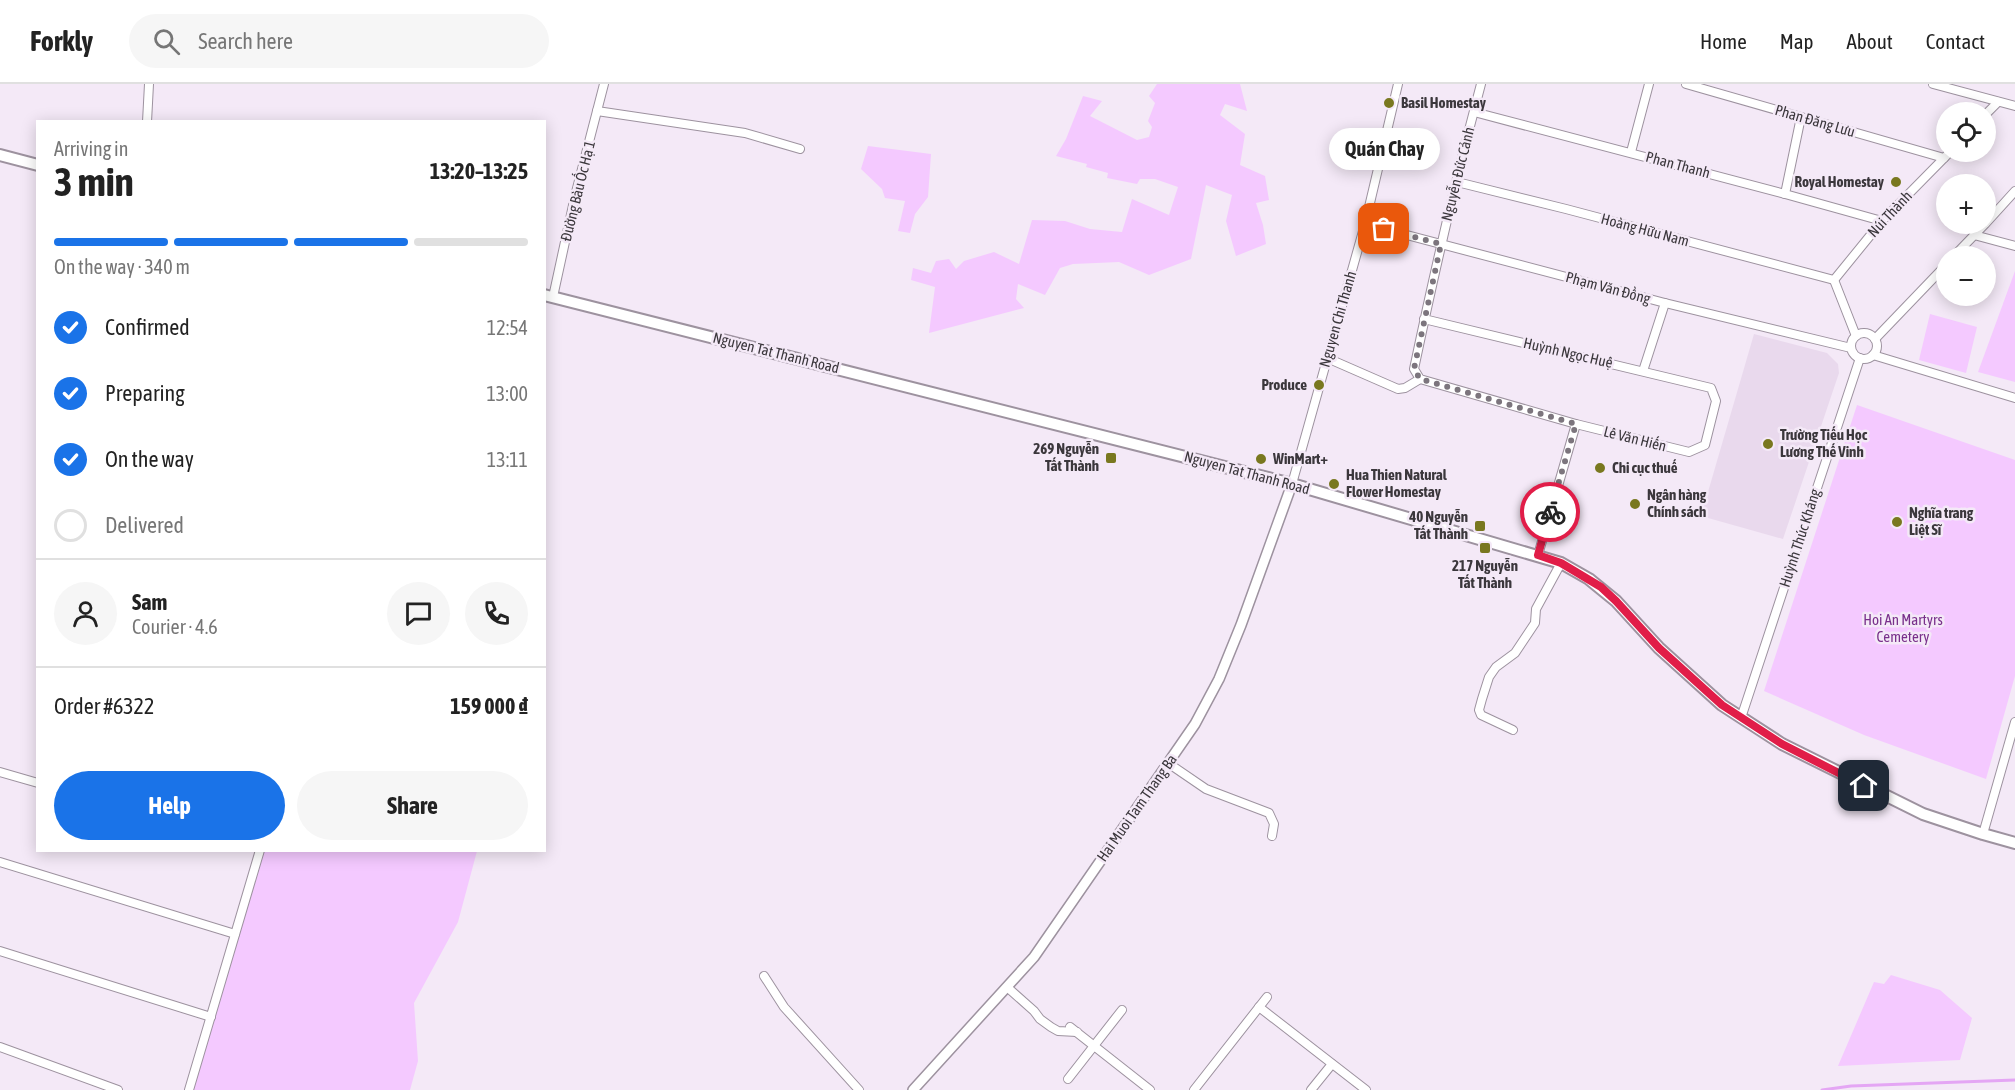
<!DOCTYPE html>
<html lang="en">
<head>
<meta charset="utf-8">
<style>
	:root { --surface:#fff; --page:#f6f6f6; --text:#222; --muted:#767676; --line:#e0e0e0; --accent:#1a73e8 }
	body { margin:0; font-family:"Asap Condensed",sans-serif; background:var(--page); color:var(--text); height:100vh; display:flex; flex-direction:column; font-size:22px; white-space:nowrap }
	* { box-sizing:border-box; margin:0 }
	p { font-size:20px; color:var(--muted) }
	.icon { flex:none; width:33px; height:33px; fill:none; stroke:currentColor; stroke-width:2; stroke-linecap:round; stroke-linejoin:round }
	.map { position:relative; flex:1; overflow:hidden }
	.side { position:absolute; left:36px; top:36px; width:510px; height:732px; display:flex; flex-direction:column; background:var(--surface); border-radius:0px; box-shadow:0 3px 15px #0003 }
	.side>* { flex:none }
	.fabs { position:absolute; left:1936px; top:18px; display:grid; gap:12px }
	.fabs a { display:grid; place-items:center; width:60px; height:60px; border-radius:50%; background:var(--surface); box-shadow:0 3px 15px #0003; font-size:30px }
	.pin { position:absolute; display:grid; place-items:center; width:51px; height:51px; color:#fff; margin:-26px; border-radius:12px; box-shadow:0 3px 9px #0006 }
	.courier { position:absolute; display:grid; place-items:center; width:60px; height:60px; margin:-30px; border:4px solid #e11d48; border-radius:50%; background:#fff; color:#222; box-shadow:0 2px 8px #0007 }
	.bubble { position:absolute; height:42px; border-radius:21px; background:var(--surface); box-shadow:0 3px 15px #0003; font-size:20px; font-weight:700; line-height:42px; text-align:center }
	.headline em { font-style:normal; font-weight:700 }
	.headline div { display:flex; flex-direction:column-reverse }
	.headline { display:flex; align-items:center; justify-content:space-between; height:102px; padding:0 18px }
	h1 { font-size:39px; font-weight:700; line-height:45px }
	.bar { display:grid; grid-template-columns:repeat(4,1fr); gap:9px 6px; align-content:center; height:72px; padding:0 18px }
	.bar i { height:8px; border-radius:4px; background:var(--line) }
	.bar .current { background:var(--accent) }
	.bar p { grid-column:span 4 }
	.line { display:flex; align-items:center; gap:15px; padding:0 18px; border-top:2px solid var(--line) }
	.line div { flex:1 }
	.round { display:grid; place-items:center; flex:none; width:63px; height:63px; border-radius:32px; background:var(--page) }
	ol { padding:0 18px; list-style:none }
	li { display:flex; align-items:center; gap:18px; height:66px }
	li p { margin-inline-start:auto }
	li .icon { padding:6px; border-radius:50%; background:var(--accent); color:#fff; stroke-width:4 }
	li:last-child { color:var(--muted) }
	li i { width:33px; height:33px; border:3px solid var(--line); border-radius:50% }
	.button { display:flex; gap:12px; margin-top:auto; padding:12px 18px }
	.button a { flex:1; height:69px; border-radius:36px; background:var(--accent); color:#fff; font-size:24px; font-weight:700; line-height:69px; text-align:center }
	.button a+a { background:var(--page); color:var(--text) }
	header { display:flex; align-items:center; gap:36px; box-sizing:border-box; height:84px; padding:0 30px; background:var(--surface); border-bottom:2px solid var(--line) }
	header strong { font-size:28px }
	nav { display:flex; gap:33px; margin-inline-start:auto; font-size:21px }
	.search { width:420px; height:54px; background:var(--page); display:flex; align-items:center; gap:15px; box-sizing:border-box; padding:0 21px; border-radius:33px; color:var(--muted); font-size:22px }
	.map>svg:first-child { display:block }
</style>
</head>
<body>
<header>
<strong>Forkly</strong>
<div class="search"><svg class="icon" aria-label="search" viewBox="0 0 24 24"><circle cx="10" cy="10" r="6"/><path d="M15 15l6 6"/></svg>Search here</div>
<nav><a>Home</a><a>Map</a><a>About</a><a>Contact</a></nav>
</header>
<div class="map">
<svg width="2015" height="1006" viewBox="0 0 2015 1006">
	<rect width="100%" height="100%" fill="#f4e9f7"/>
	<!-- built -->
	<path fill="#e9d9ed" d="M 1754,250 L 1827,269 L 1838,280 L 1839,289 L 1783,455 L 1701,432 Z"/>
	<!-- green -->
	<g fill="#f4c9ff">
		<path d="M 1157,0 L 1240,0 L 1247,27 L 1225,20 L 1220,31 L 1245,50 L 1240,81 L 1265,92 L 1269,116 L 1256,119 L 1263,141 L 1266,160 L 1236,172 L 1226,137 L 1232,111 L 1206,101 L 1191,175 L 1149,191 L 1119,178 L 1073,180 L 1060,184 L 1045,211 L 1018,200 L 1016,215 L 1024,224 L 929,249 L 935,203 L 911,196 L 913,184 L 931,189 L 936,177 L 949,175 L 956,185 L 964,177 L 994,168 L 1019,180 L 1032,136 L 1065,137 L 1090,145 L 1122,148 L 1132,115 L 1169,131 L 1178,103 L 1155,95 L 1140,95 L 1137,100 L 1107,94 L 1108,89 L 1086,83 L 1087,80 L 1056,72 L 1066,55 L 1083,12 L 1102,17 L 1090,32 L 1137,56 L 1149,53 L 1152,43 L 1148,37 L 1155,19 L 1149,12 Z"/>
		<path d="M 868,62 L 931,70 L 928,113 L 915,130 L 910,149 L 898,147 L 905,117 L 885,114 L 882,105 L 861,85 Z"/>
		<path d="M 2015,187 L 2015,298 L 1978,288 Z"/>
		<path d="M 1930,230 L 1977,243 L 1966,289 L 1919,276 Z"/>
		<path d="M 1857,321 L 2015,376 L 2015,592 L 1986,695 L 1864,651 L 1764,607 Z"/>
		<path d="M 260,767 L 477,767 L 458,838 L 414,919 L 418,977 L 410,1006 L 189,1006 Z"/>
		<path d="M 1891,891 L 1940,906 L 1972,934 L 1960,976 L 1838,982 L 1874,898 L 1884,900 Z"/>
	</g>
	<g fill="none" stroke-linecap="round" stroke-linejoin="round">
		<!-- stream -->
		<path stroke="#e4a6f4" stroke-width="3" d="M 1822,1006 L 1851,1002 L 2015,996"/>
		<defs>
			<g id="minor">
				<path d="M 1686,0 L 1944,74"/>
				<path d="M 1933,0 L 2015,22"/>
				<path d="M 597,27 L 745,49 L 800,65"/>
				<path d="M 1474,28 L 1785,110 L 1882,137"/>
				<path d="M 1986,30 L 1998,18"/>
				<path d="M 147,38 L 149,0"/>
				<path d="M 1631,68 L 1649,0"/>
				<path d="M 1457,98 L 1566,125 L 1834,196"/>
				<path d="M 1785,110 L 1801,33"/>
				<path d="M 1986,139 L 2015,107"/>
				<path d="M 1365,140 L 1665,219 L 1851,264"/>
				<path d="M 1974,151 L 2015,162"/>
				<path d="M 1954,172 L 1985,140"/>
				<path d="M 1834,196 L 1882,137 L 1950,68"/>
				<path d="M 1834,196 L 1856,252"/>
				<path d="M 553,213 L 575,112 L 604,0"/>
				<path d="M 1424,235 L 1711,304 L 1716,317 L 1705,361 L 1689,368 L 1576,340 L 1420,295 L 1414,285 C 1434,190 1456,94 1481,0"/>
				<circle cx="1864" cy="262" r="13"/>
				<path d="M 1875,255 L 1947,180"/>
				<path d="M 1873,271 L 2015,314"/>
				<path d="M 1327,274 L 1398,305 L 1405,304 L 1420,295"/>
				<path d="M 1643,287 L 1665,219"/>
				<path d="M 1292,400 L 1365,140 L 1398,0"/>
				<path d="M 1538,471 L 1576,340"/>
				<path d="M 1741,634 L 1860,274"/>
				<path d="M 1513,646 L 1481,631 L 1479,626 L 1482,615 L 1489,593 L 1496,583 L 1515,569 L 1535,539 L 1536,525 L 1561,479"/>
				<path d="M 1168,679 L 1206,705 L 1269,729 L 1274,740 L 1272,752"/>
				<path d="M 0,688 L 38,699"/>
				<path d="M 1983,750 L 2015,638"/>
				<path d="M 0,778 L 235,850"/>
				<path d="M 0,867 L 211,933"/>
				<path d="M 764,892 L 784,923 L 859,1006"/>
				<path d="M 1007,903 L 1034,927 L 1040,935 L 1051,943 L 1058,947 L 1077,948"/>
				<path d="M 1259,923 L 1366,1006"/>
				<path d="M 1070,943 L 1150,1006"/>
				<path d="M 0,963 L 118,1006"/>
				<path d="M 1068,995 L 1122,926"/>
				<path d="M 189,1006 L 260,766"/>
				<path d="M 1194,1006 L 1267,913"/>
				<path d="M 1311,1006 L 1332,980"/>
			</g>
			<path id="tertiary" d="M 913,1006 L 1034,873 L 1195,640 L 1219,595 L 1241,541 L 1292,400"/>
			<g id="secondary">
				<path d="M 0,71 L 38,81"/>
				<path d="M 544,211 L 1292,400 L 1561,479 L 1589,495 L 1616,517 L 1659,564 L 1722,621 L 1782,660 L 1923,730 L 1983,750 L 2015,759"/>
			</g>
		</defs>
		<!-- minor casing -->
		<use href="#minor" stroke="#9d929f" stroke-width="10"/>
		<!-- tertiary casing -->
		<use href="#tertiary" stroke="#9d929f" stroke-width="12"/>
		<!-- secondary casing -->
		<use href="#secondary" stroke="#9d929f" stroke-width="14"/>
		<!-- minor -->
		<use href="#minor" stroke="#fff" stroke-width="8"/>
		<!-- tertiary -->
		<use href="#tertiary" stroke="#fff" stroke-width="9"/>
		<!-- secondary -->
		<use href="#secondary" stroke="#fff" stroke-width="10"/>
	</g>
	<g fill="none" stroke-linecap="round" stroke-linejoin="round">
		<!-- done -->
		<path stroke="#7c757d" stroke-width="6" stroke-dasharray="0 10.8" d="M 1384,145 L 1441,160 L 1414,285 L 1420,295 L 1576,340 L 1550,428"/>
		<!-- route -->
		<path stroke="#e11d48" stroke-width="8" d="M 1550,428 L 1538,471 L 1561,479 L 1601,503 L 1616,517 L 1659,564 L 1722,621 L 1782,660 L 1864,702"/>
	</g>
	<!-- markers -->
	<g fill="#79781f" stroke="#f4e9f7" stroke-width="2">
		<circle cx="1389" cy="19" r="6"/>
		<circle cx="1896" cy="98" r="6"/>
		<circle cx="1319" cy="301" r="6"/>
		<circle cx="1768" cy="360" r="6"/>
		<rect x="1105" y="368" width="12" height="12" rx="3"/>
		<circle cx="1261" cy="375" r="6"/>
		<circle cx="1600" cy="384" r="6"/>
		<circle cx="1334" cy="400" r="6"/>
		<circle cx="1635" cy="420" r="6"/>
		<circle cx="1897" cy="438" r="6"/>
		<rect x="1474" y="436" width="12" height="12" rx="3"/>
		<rect x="1479" y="458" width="12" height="12" rx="3"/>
	</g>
	<g text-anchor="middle" stroke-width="5" stroke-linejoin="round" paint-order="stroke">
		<!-- poi labels -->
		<g font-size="15" font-weight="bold" fill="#3b373c" stroke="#f4e9f7" text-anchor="start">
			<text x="1401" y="24">Basil Homestay</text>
			<text x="1884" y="103" text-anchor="end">Royal Homestay</text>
			<text x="1307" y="306" text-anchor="end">Produce</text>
			<text x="1780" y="356">Trường Tiếu Học<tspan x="1780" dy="17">Lương Thế Vinh</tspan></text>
			<text x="1099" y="370" text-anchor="end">269 Nguyễn<tspan x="1099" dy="17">Tất Thành</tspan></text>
			<text x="1273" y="380">WinMart+</text>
			<text x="1612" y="389">Chi cục thuế</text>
			<text x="1346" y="396">Hua Thien Natural<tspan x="1346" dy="17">Flower Homestay</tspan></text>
			<text x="1647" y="416">Ngân hàng<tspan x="1647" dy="17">Chính sách</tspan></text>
			<text x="1909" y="434">Nghĩa trang<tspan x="1909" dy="17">Liệt Sĩ</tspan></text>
			<text x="1468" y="438" text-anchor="end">40 Nguyễn<tspan x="1468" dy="17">Tất Thành</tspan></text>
			<text x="1485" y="487" text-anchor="middle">217 Nguyễn<tspan x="1485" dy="17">Tất Thành</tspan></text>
		</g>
		<!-- street labels -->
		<g font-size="15" fill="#3b373c" stroke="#f4e9f7">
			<text transform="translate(1815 37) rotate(16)" y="5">Phan Đăng Lưu</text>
			<text transform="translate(1678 81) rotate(15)" y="5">Phan Thanh</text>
			<text transform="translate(1458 90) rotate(-76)" y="5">Nguyễn Đức Cảnh</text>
			<text transform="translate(578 107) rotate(-76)" y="5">Đường Bàu Ốc Hạ 1</text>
			<text transform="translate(1890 130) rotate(-47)" y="5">Núi Thành</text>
			<text transform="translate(1645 146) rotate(15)" y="5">Hoàng Hữu Nam</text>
			<text transform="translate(1608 204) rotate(15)" y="5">Phạm Văn Đồng</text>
			<text transform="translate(1338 235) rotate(-74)" y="5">Nguyen Chi Thanh</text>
			<text transform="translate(776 269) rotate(14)" y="5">Nguyen Tat Thanh Road</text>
			<text transform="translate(1568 269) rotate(13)" y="5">Huỳnh Ngọc Huệ</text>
			<text transform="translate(1635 355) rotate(14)" y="5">Lê Văn Hiến</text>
			<text transform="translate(1247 389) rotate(15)" y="5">Nguyen Tat Thanh Road</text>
			<text transform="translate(1800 454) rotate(-72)" y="5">Huỳnh Thúc Kháng</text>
			<text transform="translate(1137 724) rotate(-55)" y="5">Hai Muoi Tam Thang Ba</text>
		</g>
		<!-- park labels -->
		<g font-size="15" fill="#79308b" stroke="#f4e9f7">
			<text x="1903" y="541">Hoi An Martyrs<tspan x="1903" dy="17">Cemetery</tspan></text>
		</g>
	</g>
</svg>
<div class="fabs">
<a><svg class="icon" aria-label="locate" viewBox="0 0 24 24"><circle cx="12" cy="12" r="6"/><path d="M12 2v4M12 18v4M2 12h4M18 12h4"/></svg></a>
<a>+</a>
<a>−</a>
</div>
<div class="pin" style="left:1384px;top:145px;background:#ea580c"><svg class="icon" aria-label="bag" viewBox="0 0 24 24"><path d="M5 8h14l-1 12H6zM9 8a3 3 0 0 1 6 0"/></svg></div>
<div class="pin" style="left:1864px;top:702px;background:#1f2937"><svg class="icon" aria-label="home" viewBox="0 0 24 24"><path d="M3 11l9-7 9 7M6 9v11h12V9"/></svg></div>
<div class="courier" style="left:1550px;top:428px"><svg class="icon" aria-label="bike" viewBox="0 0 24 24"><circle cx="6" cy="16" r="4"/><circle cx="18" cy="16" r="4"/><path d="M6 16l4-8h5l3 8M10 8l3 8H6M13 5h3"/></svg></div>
<div class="bubble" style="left:1329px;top:44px;width:111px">Quán Chay</div>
<section class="side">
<div class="headline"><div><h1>3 min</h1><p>Arriving in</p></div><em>13:20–13:25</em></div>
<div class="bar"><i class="current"></i><i class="current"></i><i class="current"></i><i></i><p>On the way · 340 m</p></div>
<ol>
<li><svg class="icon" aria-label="check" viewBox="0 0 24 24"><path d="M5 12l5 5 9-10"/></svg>Confirmed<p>12:54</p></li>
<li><svg class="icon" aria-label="check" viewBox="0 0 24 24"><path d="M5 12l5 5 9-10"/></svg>Preparing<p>13:00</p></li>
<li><svg class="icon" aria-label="check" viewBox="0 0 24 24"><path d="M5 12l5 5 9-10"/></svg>On the way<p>13:11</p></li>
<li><i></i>Delivered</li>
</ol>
<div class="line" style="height:108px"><a class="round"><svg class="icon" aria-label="person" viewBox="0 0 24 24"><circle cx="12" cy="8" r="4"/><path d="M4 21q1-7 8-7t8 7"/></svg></a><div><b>Sam</b><p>Courier · 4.6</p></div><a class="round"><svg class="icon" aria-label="chat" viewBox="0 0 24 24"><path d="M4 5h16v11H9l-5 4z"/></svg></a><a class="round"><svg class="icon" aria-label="phone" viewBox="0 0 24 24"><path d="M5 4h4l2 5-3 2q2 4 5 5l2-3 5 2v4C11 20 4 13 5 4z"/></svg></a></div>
<div class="line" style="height:78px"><div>Order #6322</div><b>159 000 ₫</b></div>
<div class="button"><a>Help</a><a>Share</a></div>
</section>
</div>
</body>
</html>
